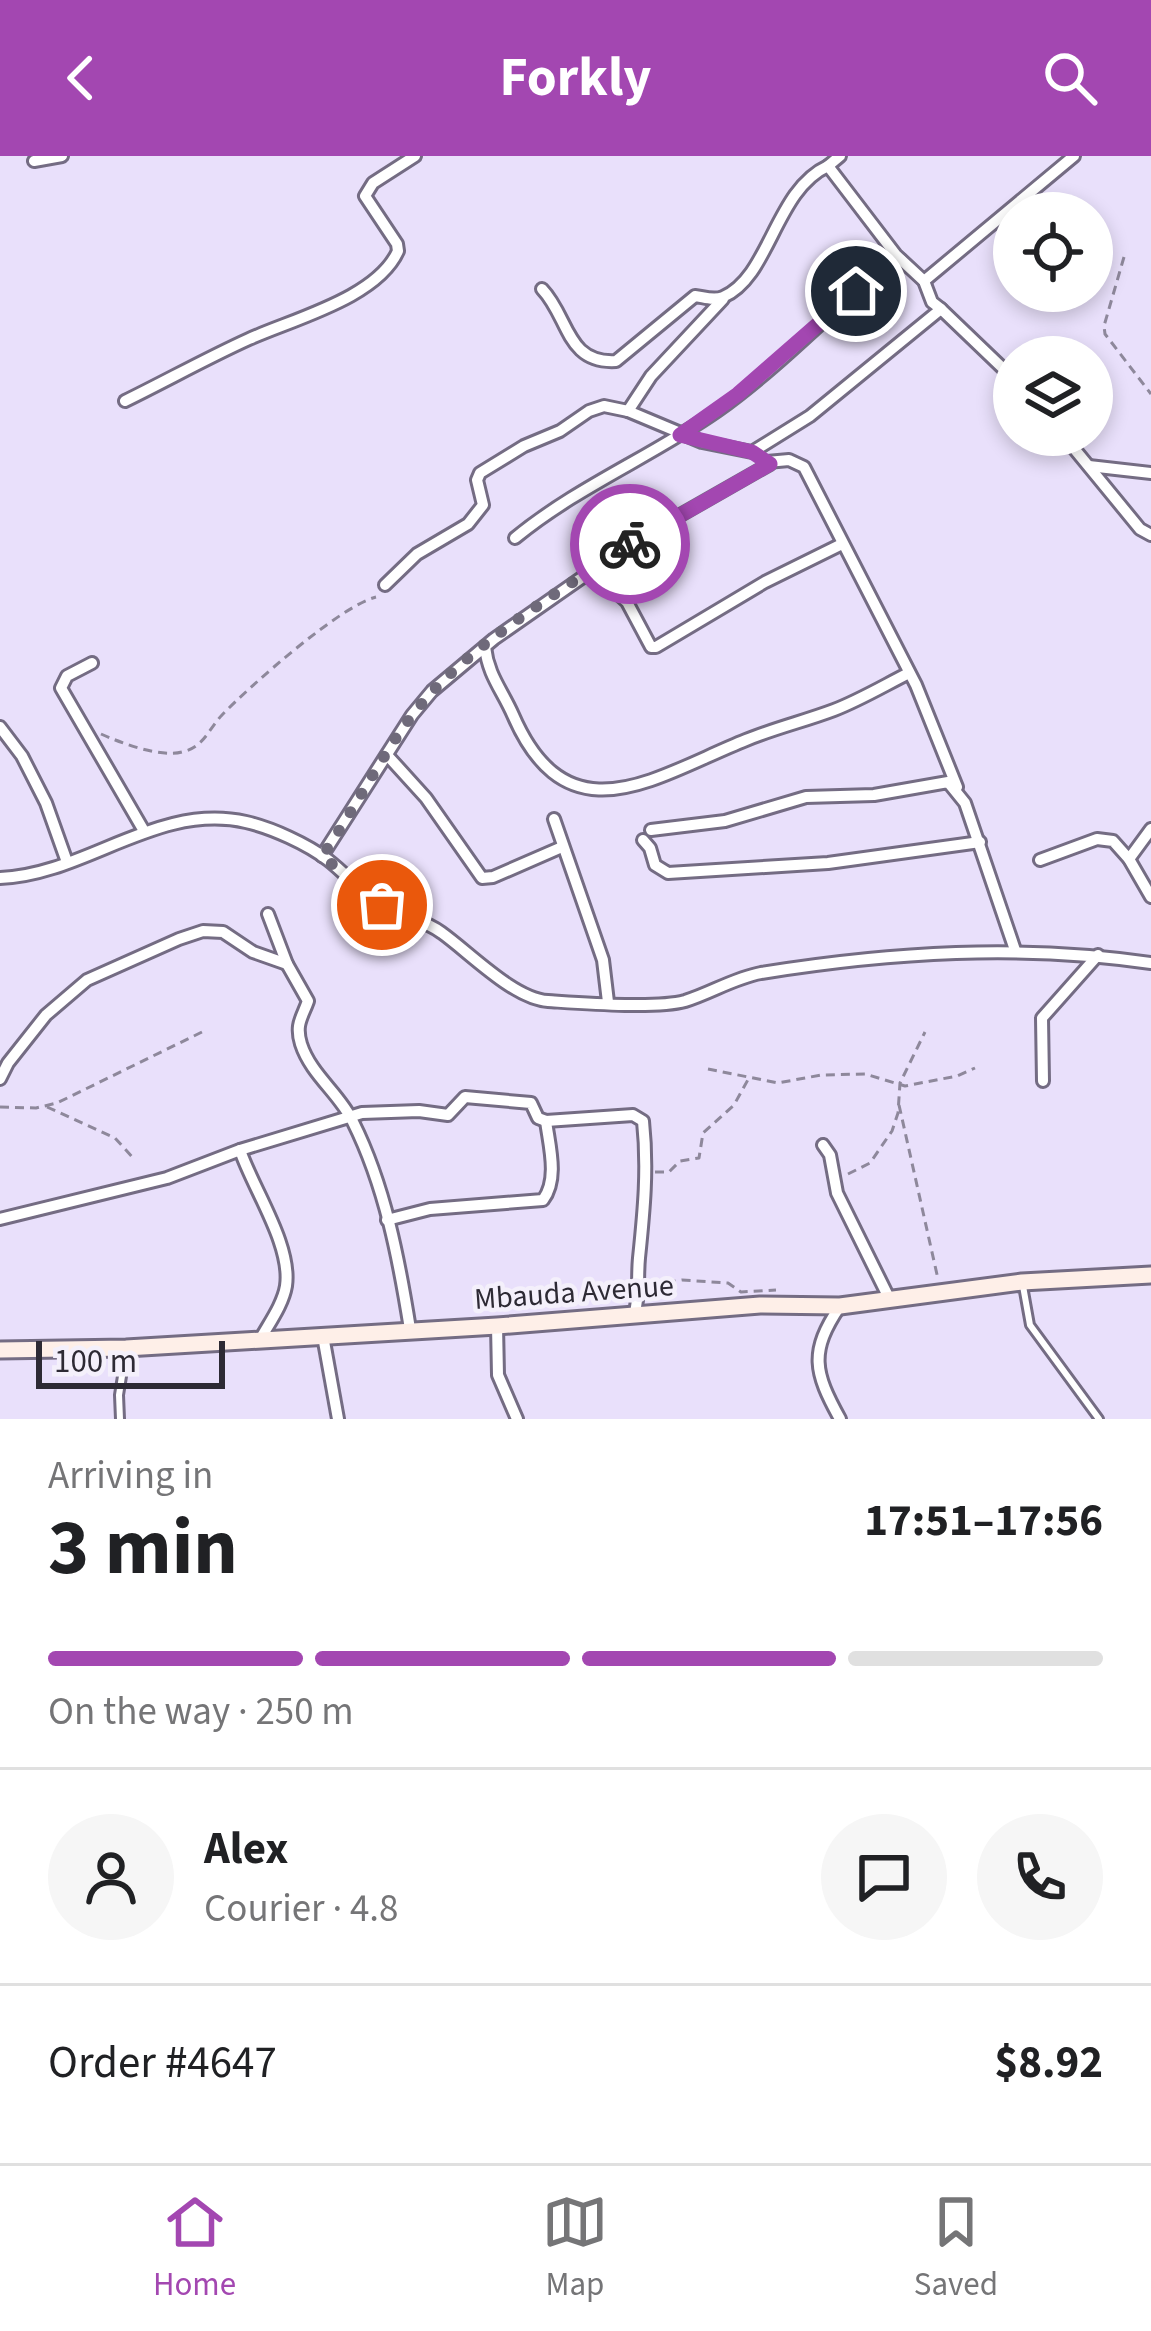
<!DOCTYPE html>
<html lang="en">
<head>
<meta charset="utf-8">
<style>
	:root { --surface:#fff; --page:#f6f6f6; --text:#202124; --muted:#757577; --line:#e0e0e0; --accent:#a347b1 }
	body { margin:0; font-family:"Source Sans 3",sans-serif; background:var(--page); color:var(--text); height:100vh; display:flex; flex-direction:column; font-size:45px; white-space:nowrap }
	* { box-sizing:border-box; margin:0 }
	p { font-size:39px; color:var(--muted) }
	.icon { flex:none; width:66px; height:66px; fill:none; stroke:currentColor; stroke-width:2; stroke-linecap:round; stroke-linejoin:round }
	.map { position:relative; height:1263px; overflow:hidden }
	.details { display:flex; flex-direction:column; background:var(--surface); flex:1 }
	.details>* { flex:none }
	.fabs { position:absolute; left:993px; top:36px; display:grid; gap:24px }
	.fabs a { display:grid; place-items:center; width:120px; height:120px; border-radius:50%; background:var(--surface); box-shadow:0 6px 18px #0003; font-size:60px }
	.scale { position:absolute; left:36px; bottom:30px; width:189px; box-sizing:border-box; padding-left:12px; border:6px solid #2d2a34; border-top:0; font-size:33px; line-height:42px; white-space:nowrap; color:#2d2a34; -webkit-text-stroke:9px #f4f0fb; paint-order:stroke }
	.pin { position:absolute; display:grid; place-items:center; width:102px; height:102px; color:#fff; margin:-51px; border:6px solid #fff; border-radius:50%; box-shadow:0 3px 12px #0007 }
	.courier { position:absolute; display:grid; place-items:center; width:120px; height:120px; margin:-60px; border:9px solid #a347b1; border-radius:50%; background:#fff; color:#222; box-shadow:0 3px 15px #0007 }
	.head em { font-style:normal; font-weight:700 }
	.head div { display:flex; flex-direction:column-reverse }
	.head { display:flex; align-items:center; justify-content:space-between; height:204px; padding:0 48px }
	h1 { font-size:78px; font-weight:700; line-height:90px }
	.bar { display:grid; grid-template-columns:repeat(4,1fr); gap:18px 12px; align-content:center; height:144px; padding:0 48px }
	.bar i { height:15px; border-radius:9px; background:var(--line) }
	.bar .on { background:var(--accent) }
	.bar p { grid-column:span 4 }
	.line { display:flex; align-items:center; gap:30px; padding:0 48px; border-top:3px solid var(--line) }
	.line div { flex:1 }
	.round { display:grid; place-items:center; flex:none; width:126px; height:126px; border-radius:63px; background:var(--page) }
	header { display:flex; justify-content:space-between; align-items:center; height:156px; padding:0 48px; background:var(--accent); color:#fff; font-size:54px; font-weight:700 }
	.dock { display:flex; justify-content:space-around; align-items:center; height:168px; border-top:3px solid var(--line); background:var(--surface); font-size:33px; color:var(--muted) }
	.dock a { display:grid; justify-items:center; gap:6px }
	.dock .on { color:var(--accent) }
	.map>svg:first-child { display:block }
</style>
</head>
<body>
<header><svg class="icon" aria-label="back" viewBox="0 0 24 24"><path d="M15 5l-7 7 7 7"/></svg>Forkly<svg class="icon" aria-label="search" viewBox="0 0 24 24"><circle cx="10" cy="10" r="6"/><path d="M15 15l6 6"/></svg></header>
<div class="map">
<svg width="1151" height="1263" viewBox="0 0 1151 1263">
	<rect width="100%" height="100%" fill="#e9e0fb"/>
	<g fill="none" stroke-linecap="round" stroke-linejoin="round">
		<defs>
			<g id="lane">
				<path d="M 1023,1130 L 1030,1169 L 1099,1263"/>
				<path d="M 120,1263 L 119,1239 L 126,1195"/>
			</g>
			<g id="street">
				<path d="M 840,0 L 828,10 L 896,99 L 924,125 L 932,146 L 941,153"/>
				<path d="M 34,5 L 62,0"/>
				<path d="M 924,125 L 1074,0"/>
				<path d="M 542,133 C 569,161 566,208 616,205 L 695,140 C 704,141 714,145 723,141 C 770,121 775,34 828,10"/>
				<path d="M 125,245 C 166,225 207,202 249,183 C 293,163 377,142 398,95 L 397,88 L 365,40 L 373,27 L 415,0"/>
				<path d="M 628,255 L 651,220 L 723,143"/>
				<path d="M 1063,279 L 1140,373 L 1151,379"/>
				<path d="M 767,306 L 789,304 L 804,311 L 916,529 L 957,631"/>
				<path d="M 1089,310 L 1151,317"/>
				<path d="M 515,382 C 577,331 651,301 717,255 C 776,213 829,158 884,110 L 901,104"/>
				<path d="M 593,414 L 627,446 L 651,491 L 656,491 L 765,426 L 842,388"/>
				<path d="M 385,429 L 417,398 L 468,368 L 483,349 L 477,324 L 480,317 L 524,290 L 560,275 L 589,255 L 604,250 L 628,255 L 702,286 L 752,296 L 810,260 L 941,153 L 1014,223"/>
				<path d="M 485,491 C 488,519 502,534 513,559 C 568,686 656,620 746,584 C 775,572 805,565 834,554 C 860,544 885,529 909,517"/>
				<path d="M 92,507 L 67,520 L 61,532 L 144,675"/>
				<path d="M 0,571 L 22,600 L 46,647 L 67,706"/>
				<path d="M 387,599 L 426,642 L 482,722 L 493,721 L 562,691"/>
				<path d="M 554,663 L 603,804 L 608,846"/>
				<path d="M 651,674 L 725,665 L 806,641 L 874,639 L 948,626 L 965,647 L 1015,794"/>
				<path d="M 643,684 L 650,692 L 655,709 L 668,717 L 828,707 L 980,686"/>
				<path d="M 322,700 L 412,559 L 432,535 L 494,483 L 633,386 L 770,308"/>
				<path d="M 1129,703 L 1151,673"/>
				<path d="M 1040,704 L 1097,683 L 1113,685 L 1129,703 L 1151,741"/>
				<path d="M 0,722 C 85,719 157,646 246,666 C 272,672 307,688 328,704 C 345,717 359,734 377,746 C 397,759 422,762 442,777 C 470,797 514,843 548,845 C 580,847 656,853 685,845 C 711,837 734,822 761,817 C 892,796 1020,788 1151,807"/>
				<path d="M 268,758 L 287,808 L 308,845 C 302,862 295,868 301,888 C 311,919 340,938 353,966 C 385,1030 399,1104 410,1173"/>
				<path d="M 0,923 L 8,907 L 46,859 L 87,824 L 179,783 L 203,775 L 223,776 L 253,796 L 287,808"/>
				<path d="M 1043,925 L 1042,862 L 1098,799"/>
				<path d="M 823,989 L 830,999 L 837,1037 L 890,1144"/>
				<path d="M 240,994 C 253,1033 292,1089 286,1130 C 283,1148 270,1166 261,1182"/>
				<path d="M 0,1063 L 167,1022 L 240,994 L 362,957 L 419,955 L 448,959 L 465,941 L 531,947 L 538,962 L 546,965 L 633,959 L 643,965 C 648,1012 644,1054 639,1102 C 637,1122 640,1140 634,1160"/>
				<path d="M 387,1064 L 430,1053 L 543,1044 C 559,1023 549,989 546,965"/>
				<path d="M 497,1170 L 498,1219 L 517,1263"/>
				<path d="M 323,1180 L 338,1263"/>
				<path d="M 840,1263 C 814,1216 809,1196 840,1150"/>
			</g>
			<path id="secondary" d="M 0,1194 L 126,1192 L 497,1170 L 760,1149 L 840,1150 L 1022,1126 L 1151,1119"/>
		</defs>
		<!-- lane casing -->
		<use href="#lane" stroke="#746c83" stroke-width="12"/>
		<!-- street casing -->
		<use href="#street" stroke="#746c83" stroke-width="16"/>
		<!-- secondary casing -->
		<use href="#secondary" stroke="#746c83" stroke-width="21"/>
		<!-- path -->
		<g stroke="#8e889b" stroke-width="3" stroke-dasharray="9 6" stroke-linecap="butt">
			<path d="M 1124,101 L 1104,170 L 1105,178 L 1151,238"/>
			<path d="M 101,578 C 121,587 161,602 182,596 C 204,591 208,574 222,559 C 250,530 340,450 376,441"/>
			<path d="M 708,913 L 778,927 L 821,919 L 865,918 L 905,930 L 957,920 L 975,912"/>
			<path d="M 899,949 L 938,1123"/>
			<path d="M 0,951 L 36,952 L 57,947 L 202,876"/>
			<path d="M 47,951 L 115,982 L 135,1004"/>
			<path d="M 655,1016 L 669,1016 L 680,1005 L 699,1002 L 703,977 L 734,949 L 750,920"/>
			<path d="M 848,1018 L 870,1007 L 892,975 L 898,957 L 900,927 L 925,876"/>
			<path d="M 652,1129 L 682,1124 L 728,1127 L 741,1136 L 776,1134"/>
		</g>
		<!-- lane -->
		<use href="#lane" stroke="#fff" stroke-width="6"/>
		<!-- street -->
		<use href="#street" stroke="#fff" stroke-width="10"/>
		<!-- secondary -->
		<use href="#secondary" stroke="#feefe8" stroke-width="15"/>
	</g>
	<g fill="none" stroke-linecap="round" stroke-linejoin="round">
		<!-- done -->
		<path stroke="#6f6a7a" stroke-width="12" stroke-dasharray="0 21.6" d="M 382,749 L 322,700 C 358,650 384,591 424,545 C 473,487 566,431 630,388"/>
		<!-- route -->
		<path stroke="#a347b1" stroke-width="15" d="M 630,388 L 770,308 L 752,296 L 680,279 L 738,238 L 856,135"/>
	</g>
	<g text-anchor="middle" stroke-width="9" stroke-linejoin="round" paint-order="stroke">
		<!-- street labels -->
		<g font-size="30" fill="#2d2a34" stroke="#f4f0fb">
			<text transform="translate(574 1136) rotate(-4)" y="10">Mbauda Avenue</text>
		</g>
	</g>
</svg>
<div class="fabs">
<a><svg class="icon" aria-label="locate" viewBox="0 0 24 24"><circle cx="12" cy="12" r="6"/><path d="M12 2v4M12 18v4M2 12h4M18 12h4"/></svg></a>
<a><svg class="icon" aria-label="layers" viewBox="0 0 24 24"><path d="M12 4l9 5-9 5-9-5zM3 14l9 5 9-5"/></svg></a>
</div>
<div class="scale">100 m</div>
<div class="pin" style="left:382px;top:749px;background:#ea580c"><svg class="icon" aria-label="bag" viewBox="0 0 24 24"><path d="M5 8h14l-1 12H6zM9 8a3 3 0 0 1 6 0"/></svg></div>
<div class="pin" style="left:856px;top:135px;background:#1f2937"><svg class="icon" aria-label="home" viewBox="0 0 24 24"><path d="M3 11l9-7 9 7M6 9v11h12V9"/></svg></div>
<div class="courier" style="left:630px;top:388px"><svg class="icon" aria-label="bike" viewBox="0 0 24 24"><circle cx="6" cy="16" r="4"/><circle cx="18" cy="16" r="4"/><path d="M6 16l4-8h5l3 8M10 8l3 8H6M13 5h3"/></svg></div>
</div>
<section class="details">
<div class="head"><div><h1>3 min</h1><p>Arriving in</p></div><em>17:51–17:56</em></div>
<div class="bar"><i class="on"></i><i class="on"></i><i class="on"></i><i></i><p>On the way · 250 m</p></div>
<div class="line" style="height:216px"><a class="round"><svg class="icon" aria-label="person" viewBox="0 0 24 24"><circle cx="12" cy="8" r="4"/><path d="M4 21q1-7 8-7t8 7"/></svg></a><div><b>Alex</b><p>Courier · 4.8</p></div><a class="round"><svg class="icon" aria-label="chat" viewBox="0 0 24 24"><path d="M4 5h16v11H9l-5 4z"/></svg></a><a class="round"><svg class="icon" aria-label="phone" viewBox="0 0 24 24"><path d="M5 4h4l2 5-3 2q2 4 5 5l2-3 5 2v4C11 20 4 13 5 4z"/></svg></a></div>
<div class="line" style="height:156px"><div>Order #4647</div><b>$8.92</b></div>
</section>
<nav class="dock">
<a class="on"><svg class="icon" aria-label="home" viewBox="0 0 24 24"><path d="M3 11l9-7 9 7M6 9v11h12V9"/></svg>Home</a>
<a><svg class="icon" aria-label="map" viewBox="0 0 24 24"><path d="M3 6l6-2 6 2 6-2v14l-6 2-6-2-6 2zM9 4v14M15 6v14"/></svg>Map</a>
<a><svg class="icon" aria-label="saved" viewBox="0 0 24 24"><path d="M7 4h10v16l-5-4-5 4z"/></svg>Saved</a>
</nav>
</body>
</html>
